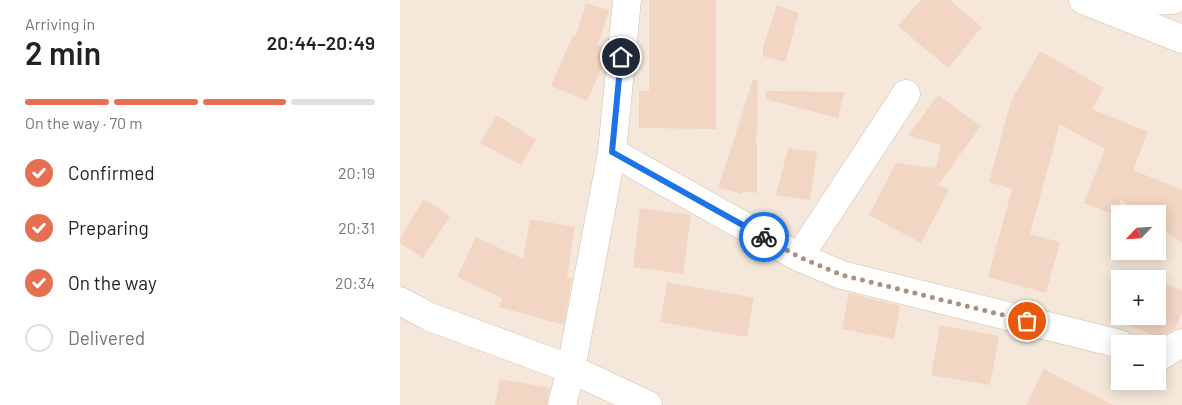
<!DOCTYPE html>
<html lang="en">
<head>
<meta charset="utf-8">
<style>
	:root { --surface:#fff; --page:#f2f2f2; --text:#222; --muted:#767676; --line:#e0e0e0; --accent:#e76f51 }
	body { margin:0; font-family:Barlow,sans-serif; background:var(--page); color:var(--text); height:100vh; display:flex; flex-direction:column; font-size:19px; white-space:nowrap }
	* { box-sizing:border-box; margin:0 }
	p { font-size:16px; color:var(--muted) }
	.icon { flex:none; width:28px; height:28px; fill:none; stroke:currentColor; stroke-width:2; stroke-linecap:round; stroke-linejoin:round }
	.map { position:relative; flex:1; overflow:hidden }
	.side { display:flex; flex-direction:column; background:var(--surface); width:400px }
	.side>* { flex:none }
	.needle { width:32px; rotate:245deg }
	.tools { position:absolute; left:711px; top:205px; display:grid; gap:10px }
	.tools a { display:grid; place-items:center; width:55px; height:55px; border-radius:0px; background:var(--surface); box-shadow:0 2px 12px #0003; font-size:25px }
	.pin { position:absolute; display:grid; place-items:center; width:42px; height:42px; color:#fff; margin:-21px; border:2px solid #fff; border-radius:50%; box-shadow:0 1px 5px #0007 }
	.courier { position:absolute; display:grid; place-items:center; width:50px; height:50px; margin:-25px; border:4px solid #1a73e8; border-radius:50%; background:#fff; color:#222; box-shadow:0 1px 6px #0007 }
	.summary em { font-style:normal; font-weight:600 }
	.summary div { display:flex; flex-direction:column-reverse }
	.summary { display:flex; align-items:center; justify-content:space-between; height:85px; padding:0 25px }
	h1 { font-size:32px; font-weight:600; line-height:38px }
	.bar { display:grid; grid-template-columns:repeat(4,1fr); gap:8px 5px; align-content:center; height:60px; padding:0 25px }
	.bar i { height:6px; border-radius:4px; background:var(--line) }
	.bar .current { background:var(--accent) }
	.bar p { grid-column:span 4 }
	ol { padding:0 25px; list-style:none }
	li { display:flex; align-items:center; gap:15px; height:55px }
	li p { margin-inline-start:auto }
	li .icon { padding:5px; border-radius:50%; background:var(--accent); color:#fff; stroke-width:4 }
	li:last-child { color:var(--muted) }
	li i { width:28px; height:28px; border:2px solid var(--line); border-radius:50% }
	main { display:flex; flex:1; min-height:0 }
	.map>svg:first-child { display:block }
</style>
</head>
<body>
<main>
<section class="side">
<div class="summary"><div><h1>2 min</h1><p>Arriving in</p></div><em>20:44–20:49</em></div>
<div class="bar"><i class="current"></i><i class="current"></i><i class="current"></i><i></i><p>On the way · 70 m</p></div>
<ol>
<li><svg class="icon" aria-label="check" viewBox="0 0 24 24"><path d="M5 12l5 5 9-10"/></svg>Confirmed<p>20:19</p></li>
<li><svg class="icon" aria-label="check" viewBox="0 0 24 24"><path d="M5 12l5 5 9-10"/></svg>Preparing<p>20:31</p></li>
<li><svg class="icon" aria-label="check" viewBox="0 0 24 24"><path d="M5 12l5 5 9-10"/></svg>On the way<p>20:34</p></li>
<li><i></i>Delivered</li>
</ol>
</section>
<div class="map">
<svg width="782" height="405" viewBox="0 0 782 405">
	<rect width="100%" height="100%" fill="#fdf6ec"/>
	<!-- residential -->
	<path fill="#f5e8da" fill-rule="evenodd" d="M 0,0 L 782,0 L 782,405 L 0,405 ZM 720,214 L 758,214 L 758,251 L 720,251 ZM 720,279 L 758,279 L 758,316 L 720,316 ZM 720,344 L 758,344 L 758,381 L 720,381 Z"/>
	<!-- building -->
	<g fill="#f3d5c3">
		<path d="M 249,0 L 316,0 L 316,129 L 239,128 L 239,91 L 249,91 Z"/>
		<path d="M 521,0 L 550,0 L 582,27 L 548,68 L 498,26 Z"/>
		<path d="M 186,3 L 209,10 L 198,45 L 206,49 L 206,58 L 187,101 L 151,86 L 173,35 L 176,36 Z"/>
		<path d="M 377,5 L 399,13 L 385,62 L 363,56 L 363,47 Z"/>
		<path d="M 640,51 L 704,88 L 692,109 L 748,132 L 733,170 L 782,190 L 782,243 L 758,226 L 758,214 L 741,214 L 720,199 L 720,217 L 684,203 L 705,149 L 660,124 L 630,234 L 660,242 L 646,293 L 588,277 L 612,189 L 589,182 L 611,101 Z"/>
		<path d="M 353,80 L 358,80 L 357,133 L 355,144 L 357,144 L 357,193 L 342,191 L 342,194 L 318,188 Z"/>
		<path d="M 366,91 L 444,92 L 438,118 L 365,99 Z"/>
		<path d="M 538,95 L 581,126 L 538,185 L 549,190 L 521,243 L 469,215 L 496,163 L 536,168 L 541,145 L 508,136 Z"/>
		<path d="M 97,115 L 136,140 L 121,165 L 80,143 Z"/>
		<path d="M 388,148 L 417,152 L 410,200 L 376,195 Z"/>
		<path d="M 24,199 L 50,216 L 23,258 L 0,243 L 0,238 Z"/>
		<path d="M 240,208 L 291,215 L 283,274 L 233,267 Z"/>
		<path d="M 130,219 L 175,227 L 167,277 L 172,278 L 164,325 L 99,307 L 102,298 L 57,277 L 76,237 L 123,259 Z"/>
		<path d="M 758,281 L 782,291 L 782,312 L 775,329 L 760,338 L 718,321 L 720,315 L 758,316 Z"/>
		<path d="M 267,282 L 354,298 L 347,337 L 260,322 Z"/>
		<path d="M 449,293 L 500,306 L 494,339 L 442,329 Z"/>
		<path d="M 540,325 L 599,336 L 590,385 L 531,375 Z"/>
		<path d="M 644,369 L 713,405 L 626,405 Z"/>
		<path d="M 100,379 L 150,388 L 147,405 L 95,405 Z"/>
	</g>
	<g fill="none" stroke-linecap="round" stroke-linejoin="round">
		<defs>
			<g id="minor">
				<path d="M 683,0 L 782,39"/>
				<path d="M 702,3 L 773,0"/>
				<path d="M 212,152 L 399,257 L 442,275 L 720,344"/>
				<path d="M 399,257 L 506,94"/>
				<path d="M 0,301 L 30,317 L 171,369 L 248,405"/>
				<path d="M 758,354 L 762,355 L 782,343"/>
				<path d="M 162,405 L 171,369 L 212,152 L 227,0"/>
			</g>
		</defs>
		<!-- minor casing -->
		<use href="#minor" stroke="#d1beb0" stroke-width="29"/>
		<!-- minor -->
		<use href="#minor" stroke="#fff" stroke-width="28"/>
	</g>
	<g fill="none" stroke-linecap="round" stroke-linejoin="round">
		<!-- done -->
		<path stroke="#a89285" stroke-width="5" stroke-dasharray="0 9" d="M 364,237 L 399,257 L 442,275 L 627,321"/>
		<!-- route -->
		<path stroke="#1a73e8" stroke-width="6" d="M 221,57 L 212,152 L 364,237"/>
	</g>
</svg>
<div class="tools">
<a><svg class="needle" viewBox="-14 -14 28 28"><path d="M0-13l5 13h-10z" fill="#e53935"/><path d="M0 13l5-13h-10z" fill="#767676"/></svg></a>
<a>+</a>
<a>−</a>
</div>
<div class="pin" style="left:627px;top:321px;background:#ea580c"><svg class="icon" aria-label="bag" viewBox="0 0 24 24"><path d="M5 8h14l-1 12H6zM9 8a3 3 0 0 1 6 0"/></svg></div>
<div class="pin" style="left:221px;top:57px;background:#1f2937"><svg class="icon" aria-label="home" viewBox="0 0 24 24"><path d="M3 11l9-7 9 7M6 9v11h12V9"/></svg></div>
<div class="courier" style="left:364px;top:237px"><svg class="icon" aria-label="bike" viewBox="0 0 24 24"><circle cx="6" cy="16" r="4"/><circle cx="18" cy="16" r="4"/><path d="M6 16l4-8h5l3 8M10 8l3 8H6M13 5h3"/></svg></div>
</div>
</main>
</body>
</html>
